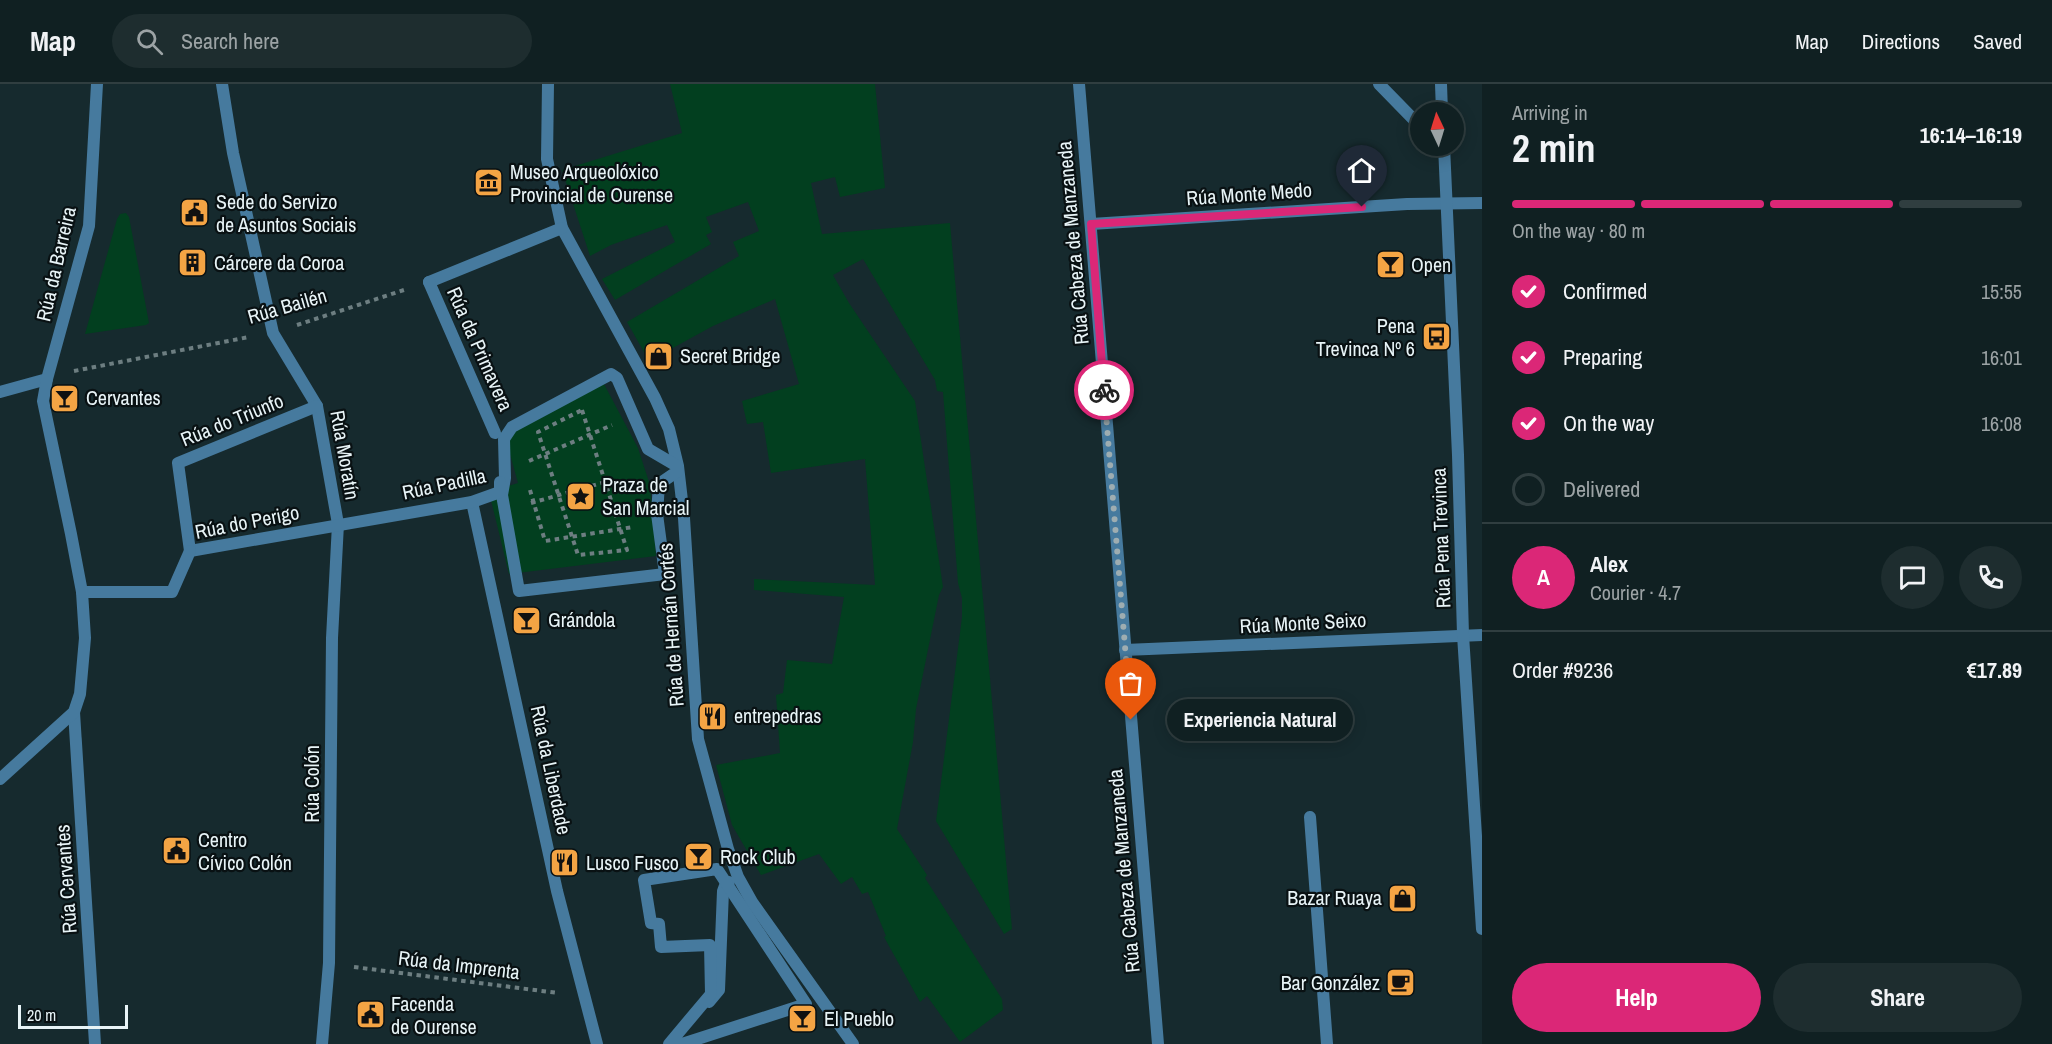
<!DOCTYPE html>
<html lang="en">
<head>
<meta charset="utf-8">
<style>
	:root { --surface:#102022; --page:#1e2d2f; --text:#f1f3f6; --muted:#9ca3a5; --line:#303e40; --accent:#db2777 }
	body { margin:0; font-family:"Archivo Narrow",sans-serif; background:var(--page); color:var(--text); height:100vh; display:flex; flex-direction:column; font-size:22px; white-space:nowrap }
	* { box-sizing:border-box; margin:0 }
	p { font-size:20px; color:var(--muted) }
	.icon { flex:none; width:33px; height:33px; fill:none; stroke:currentColor; stroke-width:2; stroke-linecap:round; stroke-linejoin:round }
	.map { position:relative; flex:1; overflow:hidden }
	.drawer { display:flex; flex-direction:column; background:var(--surface); width:570px }
	.drawer>* { flex:none }
	.needle { width:39px; rotate:356deg }
	.fabs { position:absolute; left:1410px; top:18px; display:grid; gap:12px }
	.fabs a { display:grid; place-items:center; width:54px; height:54px; border-radius:50%; background:var(--surface); box-shadow:0 3px 15px #0003,0 0 0 2px var(--line); font-size:30px }
	.scale { position:absolute; left:18px; bottom:15px; width:110px; box-sizing:border-box; padding-left:6px; border:3px solid #e8f4f7; border-top:0; font-size:16px; line-height:21px; white-space:nowrap; color:#e8f4f7; -webkit-text-stroke:4px #091113; paint-order:stroke }
	.pin { position:absolute; display:grid; place-items:center; width:51px; height:51px; color:#fff; margin:-62px -26px; border-radius:50% 50% 50% 0; rotate:-45deg; box-shadow:0 0 6px #0007 }
	.pin .icon { rotate:45deg }
	.courier { position:absolute; display:grid; place-items:center; width:60px; height:60px; margin:-30px; border:4px solid #db2777; border-radius:50%; background:#fff; color:#222; box-shadow:0 2px 8px #0007 }
	.bubble { position:absolute; height:42px; border-radius:21px; background:var(--surface); box-shadow:0 3px 15px #0003,0 0 0 2px var(--line); font-size:20px; font-weight:700; line-height:42px; text-align:center }
	.summary em { font-style:normal; font-weight:700 }
	.summary div { display:flex; flex-direction:column-reverse }
	.summary { display:flex; align-items:center; justify-content:space-between; height:102px; padding:0 30px }
	h1 { font-size:39px; font-weight:700; line-height:45px }
	.bar { display:grid; grid-template-columns:repeat(4,1fr); gap:9px 6px; align-content:center; height:72px; padding:0 30px }
	.bar i { height:8px; border-radius:4px; background:var(--line) }
	.bar .selected { background:var(--accent) }
	.bar p { grid-column:span 4 }
	.line { display:flex; align-items:center; gap:15px; padding:0 30px; border-top:2px solid var(--line) }
	.line div { flex:1 }
	.round { display:grid; place-items:center; flex:none; width:63px; height:63px; border-radius:32px; background:var(--page) }
	ol { padding:0 30px; list-style:none }
	li { display:flex; align-items:center; gap:18px; height:66px }
	li p { margin-inline-start:auto }
	li .icon { padding:6px; border-radius:50%; background:var(--accent); color:#fff; stroke-width:4 }
	li:last-child { color:var(--muted) }
	li i { width:33px; height:33px; border:3px solid var(--line); border-radius:50% }
	.button { display:flex; gap:12px; margin-top:auto; padding:12px 30px }
	.button a { flex:1; height:69px; border-radius:36px; background:var(--accent); color:#fff; font-size:24px; font-weight:700; line-height:69px; text-align:center }
	.button a+a { background:var(--page); color:var(--text) }
	header { display:flex; align-items:center; gap:36px; box-sizing:border-box; height:84px; padding:0 30px; background:var(--surface); border-bottom:2px solid var(--line) }
	header strong { font-size:28px }
	nav { display:flex; gap:33px; margin-inline-start:auto; font-size:21px }
	.search { width:420px; height:54px; background:var(--page); display:flex; align-items:center; gap:15px; box-sizing:border-box; padding:0 21px; border-radius:33px; color:var(--muted); font-size:22px }
	main { display:flex; flex:1; min-height:0 }
	.map>svg:first-child { display:block }
</style>
</head>
<body>
<header>
<strong>Map</strong>
<div class="search"><svg class="icon" aria-label="search" viewBox="0 0 24 24"><circle cx="10" cy="10" r="6"/><path d="M15 15l6 6"/></svg>Search here</div>
<nav><a>Map</a><a>Directions</a><a>Saved</a></nav>
</header>
<main>
<div class="map">
<svg width="1482" height="960" viewBox="0 0 1482 960">
	<rect width="100%" height="100%" fill="#162a2e"/>
	<!-- green -->
	<g fill="#023f1f">
		<path d="M 670,0 L 875,0 L 885,104 L 840,113 L 835,93 L 811,99 L 822,150 L 950,139 L 1012,845 L 1004,850 L 936,737 L 962,533 L 962,514 L 958,499 L 943,308 L 937,307 L 935,296 L 863,175 L 833,191 L 849,219 L 915,317 L 943,503 L 939,511 L 916,625 L 913,658 L 897,745 L 927,791 L 925,794 L 1002,915 L 1003,926 L 960,958 L 927,912 L 920,918 L 884,853 L 886,852 L 868,808 L 862,810 L 852,793 L 841,800 L 819,770 L 761,791 L 732,741 L 716,681 L 780,669 L 776,611 L 783,609 L 787,576 L 832,580 L 844,513 L 754,506 L 754,495 L 875,501 L 865,375 L 771,389 L 763,338 L 747,340 L 742,317 L 799,300 L 775,215 L 713,242 L 649,277 L 627,238 L 739,172 L 733,158 L 759,147 L 748,118 L 706,133 L 712,148 L 706,151 L 711,160 L 615,216 L 602,195 L 675,158 L 667,141 L 611,161 L 590,172 L 562,86 L 682,49 Z"/>
		<path d="M 126,129 L 129,133 L 149,239 L 146,241 L 85,250 L 117,135 L 120,130 Z"/>
		<path d="M 604,300 L 638,364 L 650,401 L 656,472 L 509,490 L 489,408 L 518,399 L 505,352 Z"/>
	</g>
	<g fill="none" stroke-linecap="round" stroke-linejoin="round">
		<!-- path -->
		<g stroke="#6d7e81" stroke-width="4" stroke-dasharray="4.5 4.5" stroke-linecap="butt">
			<path d="M 297,241 L 407,205"/>
			<path d="M 74,287 L 249,253"/>
			<path d="M 582,326 L 627,466 L 578,471 L 538,348 Z"/>
			<path d="M 529,377 L 612,341"/>
			<path d="M 530,406 L 545,457 L 633,443"/>
			<path d="M 531,419 L 605,398"/>
			<path d="M 354,883 L 558,909"/>
		</g>
		<!-- pedestrian -->
		<g stroke="#467a9e" stroke-width="12">
			<path d="M 222,0 L 233,69 L 273,249 L 317,322 L 338,440 L 332,554 L 329,879 L 322,960"/>
			<path d="M 548,0 L 547,75 L 562,144 L 655,314 L 669,345 L 678,382 L 684,434 L 698,655 L 728,765 L 738,793 L 752,818 L 853,960"/>
			<path d="M 429,198 L 562,144"/>
			<path d="M 0,308 L 47,295"/>
			<path d="M 677,382 L 648,365 L 617,294 L 611,290 L 512,343 L 504,355 L 505,394 L 502,411 L 519,507 L 665,490 L 657,430 L 659,400 L 678,387"/>
			<path d="M 472,418 L 557,807 L 597,960"/>
			<path d="M 190,467 L 472,418 L 500,408 L 500,398"/>
			<path d="M 190,467 L 178,379 L 317,322"/>
			<path d="M 82,508 L 172,508 L 190,467"/>
			<path d="M 74,628 L 95,960"/>
			<path d="M 0,695 L 74,628 L 80,610 L 85,554 L 82,508 L 71,450 L 43,317 L 47,295 L 89,142 L 97,0"/>
			<path d="M 709,918 L 719,906 L 723,807 L 726,799 L 729,798"/>
			<path d="M 669,960 L 711,910 L 710,861 L 661,863 L 659,840 L 651,839 L 644,796 L 717,785 L 806,920 L 682,960"/>
		</g>
		<!-- minor -->
		<g stroke="#467a9e" stroke-width="12">
			<path d="M 1079,0 L 1158,960"/>
			<path d="M 1379,0 L 1420,42"/>
			<path d="M 1091,140 L 1407,120 L 1482,119"/>
			<path d="M 429,198 L 495,349"/>
			<path d="M 1125,566 L 1482,551"/>
			<path d="M 1310,733 L 1327,960"/>
		</g>
		<!-- tertiary -->
		<g stroke="#467a9e" stroke-width="12">
			<path d="M 1441,0 L 1442,28"/>
			<path d="M 1444,62 L 1458,371 L 1463,551 L 1482,845"/>
		</g>
	</g>
	<g fill="none" stroke-linecap="round" stroke-linejoin="round">
		<!-- done -->
		<path stroke="#9eadb1" stroke-width="6" stroke-dasharray="0 10.8" d="M 1104,306 L 1131,636"/>
		<!-- route -->
		<path stroke="#db2777" stroke-width="8" d="M 1104,306 L 1091,140 L 1362,123"/>
	</g>
	<!-- icons -->
	<defs>
		<symbol id="museum-square" viewBox="-11 -11 22 22"><rect x="-9" y="-9" width="18" height="18" rx="4" fill="#f4a444" stroke="#091113"/><path d="M0-6L6-3V-2H-6V-3ZM-5-1h2V3h-2ZM-1-1h2V3h-2ZM3-1h2V3H3ZM-6 4H6V6H-6Z" fill="#111"/></symbol>
		<symbol id="civic-square" viewBox="-11 -11 22 22"><rect x="-9" y="-9" width="18" height="18" rx="4" fill="#f4a444" stroke="#091113"/><path d="M-.6-6.5H3V-4.5H.6V-3L4-1V1h2V6H-6V1h2V-1L-.6-3ZM-1.2 2.5V6h2.4V2.5Z" fill="#111"/></symbol>
		<symbol id="building-square" viewBox="-11 -11 22 22"><rect x="-9" y="-9" width="18" height="18" rx="4" fill="#f4a444" stroke="#091113"/><path d="M-4-6H4V6H1V3H-1V6H-4ZM-2.5-4.3h1.7v1.8h-1.7ZM.8-4.3h1.7v1.8H.8ZM-2.5-1h1.7V.8h-1.7ZM.8-1h1.7V.8H.8Z" fill="#111"/></symbol>
		<symbol id="bar-square" viewBox="-11 -11 22 22"><rect x="-9" y="-9" width="18" height="18" rx="4" fill="#f4a444" stroke="#091113"/><path d="M-6-5H6L.8 .8V4.5H3.5V6h-7V4.5H-.8V.8Z" fill="#111"/></symbol>
		<symbol id="bus-square" viewBox="-11 -11 22 22"><rect x="-9" y="-9" width="18" height="18" rx="4" fill="#f4a444" stroke="#091113"/><path d="M-5-6H5V4H4V6H2V4H-2V6H-4V4H-5ZM-3.5-4V0h7V-4ZM-3.5 1.2v1.5H-2V1.2ZM2 1.2v1.5H3.5V1.2Z" fill="#111"/></symbol>
		<symbol id="shop-square" viewBox="-11 -11 22 22"><rect x="-9" y="-9" width="18" height="18" rx="4" fill="#f4a444" stroke="#091113"/><path d="M-5-2.5h2.3a2.7 3.5 0 0 1 5.4 0H5L5.5 6h-11ZM-1.5-2.5h3a1.5 2.3 0 0 0-3 0Z" fill="#111"/></symbol>
		<symbol id="sight-square" viewBox="-11 -11 22 22"><rect x="-9" y="-9" width="18" height="18" rx="4" fill="#f4a444" stroke="#091113"/><path d="M0-6L1.8-2.2L6-1.7L2.9 1.2L3.7 5.4L0 3.3L-3.7 5.4L-2.9 1.2L-6-1.7L-1.8-2.2Z" fill="#111"/></symbol>
		<symbol id="restaurant-square" viewBox="-11 -11 22 22"><rect x="-9" y="-9" width="18" height="18" rx="4" fill="#f4a444" stroke="#091113"/><path d="M-5-6h1v4h1v-4h1v4h1v-4h1v5L-1.5 .5V6h-2V.5L-5-1ZM5-6V6H3V1.5H1.5Q1.5-4 5-6Z" fill="#111"/></symbol>
		<symbol id="cafe-square" viewBox="-11 -11 22 22"><rect x="-9" y="-9" width="18" height="18" rx="4" fill="#f4a444" stroke="#091113"/><path d="M-5.5-4.5H6V0H3Q3 3.5 0 3.5H-2.5Q-5.5 3.5-5.5 0ZM3-3.2v2h1.7v-2ZM-6 4.5H4V6H-6Z" fill="#111"/></symbol>
	</defs>
	<g fill-rule="evenodd">
		<use href="#museum-square" x="472" y="82" width="33" height="33"/>
		<use href="#civic-square" x="178" y="112" width="33" height="33"/>
		<use href="#building-square" x="176" y="162" width="33" height="33"/>
		<use href="#bar-square" x="1374" y="164" width="33" height="33"/>
		<use href="#bus-square" x="1420" y="236" width="33" height="33"/>
		<use href="#shop-square" x="642" y="256" width="33" height="33"/>
		<use href="#bar-square" x="48" y="298" width="33" height="33"/>
		<use href="#sight-square" x="564" y="396" width="33" height="33"/>
		<use href="#bar-square" x="510" y="520" width="33" height="33"/>
		<use href="#restaurant-square" x="696" y="616" width="33" height="33"/>
		<use href="#civic-square" x="160" y="750" width="33" height="33"/>
		<use href="#bar-square" x="682" y="756" width="33" height="33"/>
		<use href="#restaurant-square" x="548" y="762" width="33" height="33"/>
		<use href="#shop-square" x="1386" y="798" width="33" height="33"/>
		<use href="#cafe-square" x="1384" y="882" width="33" height="33"/>
		<use href="#civic-square" x="354" y="914" width="33" height="33"/>
		<use href="#bar-square" x="786" y="918" width="33" height="33"/>
	</g>
	<g text-anchor="middle" stroke-width="4.5" stroke-linejoin="round" paint-order="stroke">
		<!-- poi labels -->
		<g font-size="20" fill="#e8f4f7" stroke="#091113" text-anchor="start">
			<text x="510" y="95">Museo Arqueolóxico<tspan x="510" dy="23">Provincial de Ourense</tspan></text>
			<text x="216" y="125">Sede do Servizo<tspan x="216" dy="23">de Asuntos Sociais</tspan></text>
			<text x="214" y="186">Cárcere da Coroa</text>
			<text x="1411" y="188">Open</text>
			<text x="1415" y="249" text-anchor="end">Pena<tspan x="1415" dy="23">Trevinca Nº 6</tspan></text>
			<text x="680" y="279">Secret Bridge</text>
			<text x="86" y="321">Cervantes</text>
			<text x="602" y="408">Praza de<tspan x="602" dy="23">San Marcial</tspan></text>
			<text x="548" y="543">Grándola</text>
			<text x="734" y="639">entrepedras</text>
			<text x="198" y="763">Centro<tspan x="198" dy="23">Cívico Colón</tspan></text>
			<text x="720" y="780">Rock Club</text>
			<text x="586" y="786">Lusco Fusco</text>
			<text x="1382" y="821" text-anchor="end">Bazar Ruaya</text>
			<text x="1380" y="906" text-anchor="end">Bar González</text>
			<text x="391" y="927">Facenda<tspan x="391" dy="23">de Ourense</tspan></text>
			<text x="824" y="942">El Pueblo</text>
		</g>
		<!-- street labels -->
		<g font-size="20" fill="#e8f4f7" stroke="#091113">
			<text transform="translate(1249 110) rotate(-4)" y="7">Rúa Monte Medo</text>
			<text transform="translate(1073 159) rotate(-95)" y="7">Rúa Cabeza de Manzaneda</text>
			<text transform="translate(56 180) rotate(-77)" y="7">Rúa da Barreira</text>
			<text transform="translate(287 222) rotate(-16)" y="7">Rúa Bailén</text>
			<text transform="translate(480 265) rotate(66)" y="7">Rúa da Primavera</text>
			<text transform="translate(232 336) rotate(-22)" y="7">Rúa do Triunfo</text>
			<text transform="translate(345 371) rotate(80)" y="7">Rúa Moratín</text>
			<text transform="translate(444 400) rotate(-12)" y="7">Rúa Padilla</text>
			<text transform="translate(247 438) rotate(-11)" y="7">Rúa do Perigo</text>
			<text transform="translate(1441 454) rotate(-92)" y="7">Rúa Pena Trevinca</text>
			<text transform="translate(1303 539) rotate(-3)" y="7">Rúa Monte Seixo</text>
			<text transform="translate(671 541) rotate(-94)" y="7">Rúa de Hernán Cortés</text>
			<text transform="translate(551 686) rotate(78)" y="7">Rúa da Liberdade</text>
			<text transform="translate(312 700) rotate(-90)" y="7">Rúa Colón</text>
			<text transform="translate(1124 787) rotate(-95)" y="7">Rúa Cabeza de Manzaneda</text>
			<text transform="translate(66 795) rotate(-94)" y="7">Rúa Cervantes</text>
			<text transform="translate(459 881) rotate(7)" y="7">Rúa da Imprenta</text>
		</g>
	</g>
</svg>
<div class="fabs">
<a><svg class="needle" viewBox="-14 -14 28 28"><path d="M0-13l5 13h-10z" fill="#e53935"/><path d="M0 13l5-13h-10z" fill="#9ca3a5"/></svg></a>
</div>
<div class="scale">20 m</div>
<div class="pin" style="left:1131px;top:636px;background:#ea580c"><svg class="icon" aria-label="bag" viewBox="0 0 24 24"><path d="M5 8h14l-1 12H6zM9 8a3 3 0 0 1 6 0"/></svg></div>
<div class="pin" style="left:1362px;top:123px;background:#1f2937"><svg class="icon" aria-label="home" viewBox="0 0 24 24"><path d="M3 11l9-7 9 7M6 9v11h12V9"/></svg></div>
<div class="courier" style="left:1104px;top:306px"><svg class="icon" aria-label="bike" viewBox="0 0 24 24"><circle cx="6" cy="16" r="4"/><circle cx="18" cy="16" r="4"/><path d="M6 16l4-8h5l3 8M10 8l3 8H6M13 5h3"/></svg></div>
<div class="bubble" style="left:1167px;top:615px;width:186px">Experiencia Natural</div>
</div>
<section class="drawer">
<div class="summary"><div><h1>2 min</h1><p>Arriving in</p></div><em>16:14–16:19</em></div>
<div class="bar"><i class="selected"></i><i class="selected"></i><i class="selected"></i><i></i><p>On the way · 80 m</p></div>
<ol>
<li><svg class="icon" aria-label="check" viewBox="0 0 24 24"><path d="M5 12l5 5 9-10"/></svg>Confirmed<p>15:55</p></li>
<li><svg class="icon" aria-label="check" viewBox="0 0 24 24"><path d="M5 12l5 5 9-10"/></svg>Preparing<p>16:01</p></li>
<li><svg class="icon" aria-label="check" viewBox="0 0 24 24"><path d="M5 12l5 5 9-10"/></svg>On the way<p>16:08</p></li>
<li><i></i>Delivered</li>
</ol>
<div class="line" style="height:108px"><b class="round" style="background:var(--accent);color:#fff">A</b><div><b>Alex</b><p>Courier · 4.7</p></div><a class="round"><svg class="icon" aria-label="chat" viewBox="0 0 24 24"><path d="M4 5h16v11H9l-5 4z"/></svg></a><a class="round"><svg class="icon" aria-label="phone" viewBox="0 0 24 24"><path d="M5 4h4l2 5-3 2q2 4 5 5l2-3 5 2v4C11 20 4 13 5 4z"/></svg></a></div>
<div class="line" style="height:78px"><div>Order #9236</div><b>€17.89</b></div>
<div class="button"><a>Help</a><a>Share</a></div>
</section>
</main>
</body>
</html>
